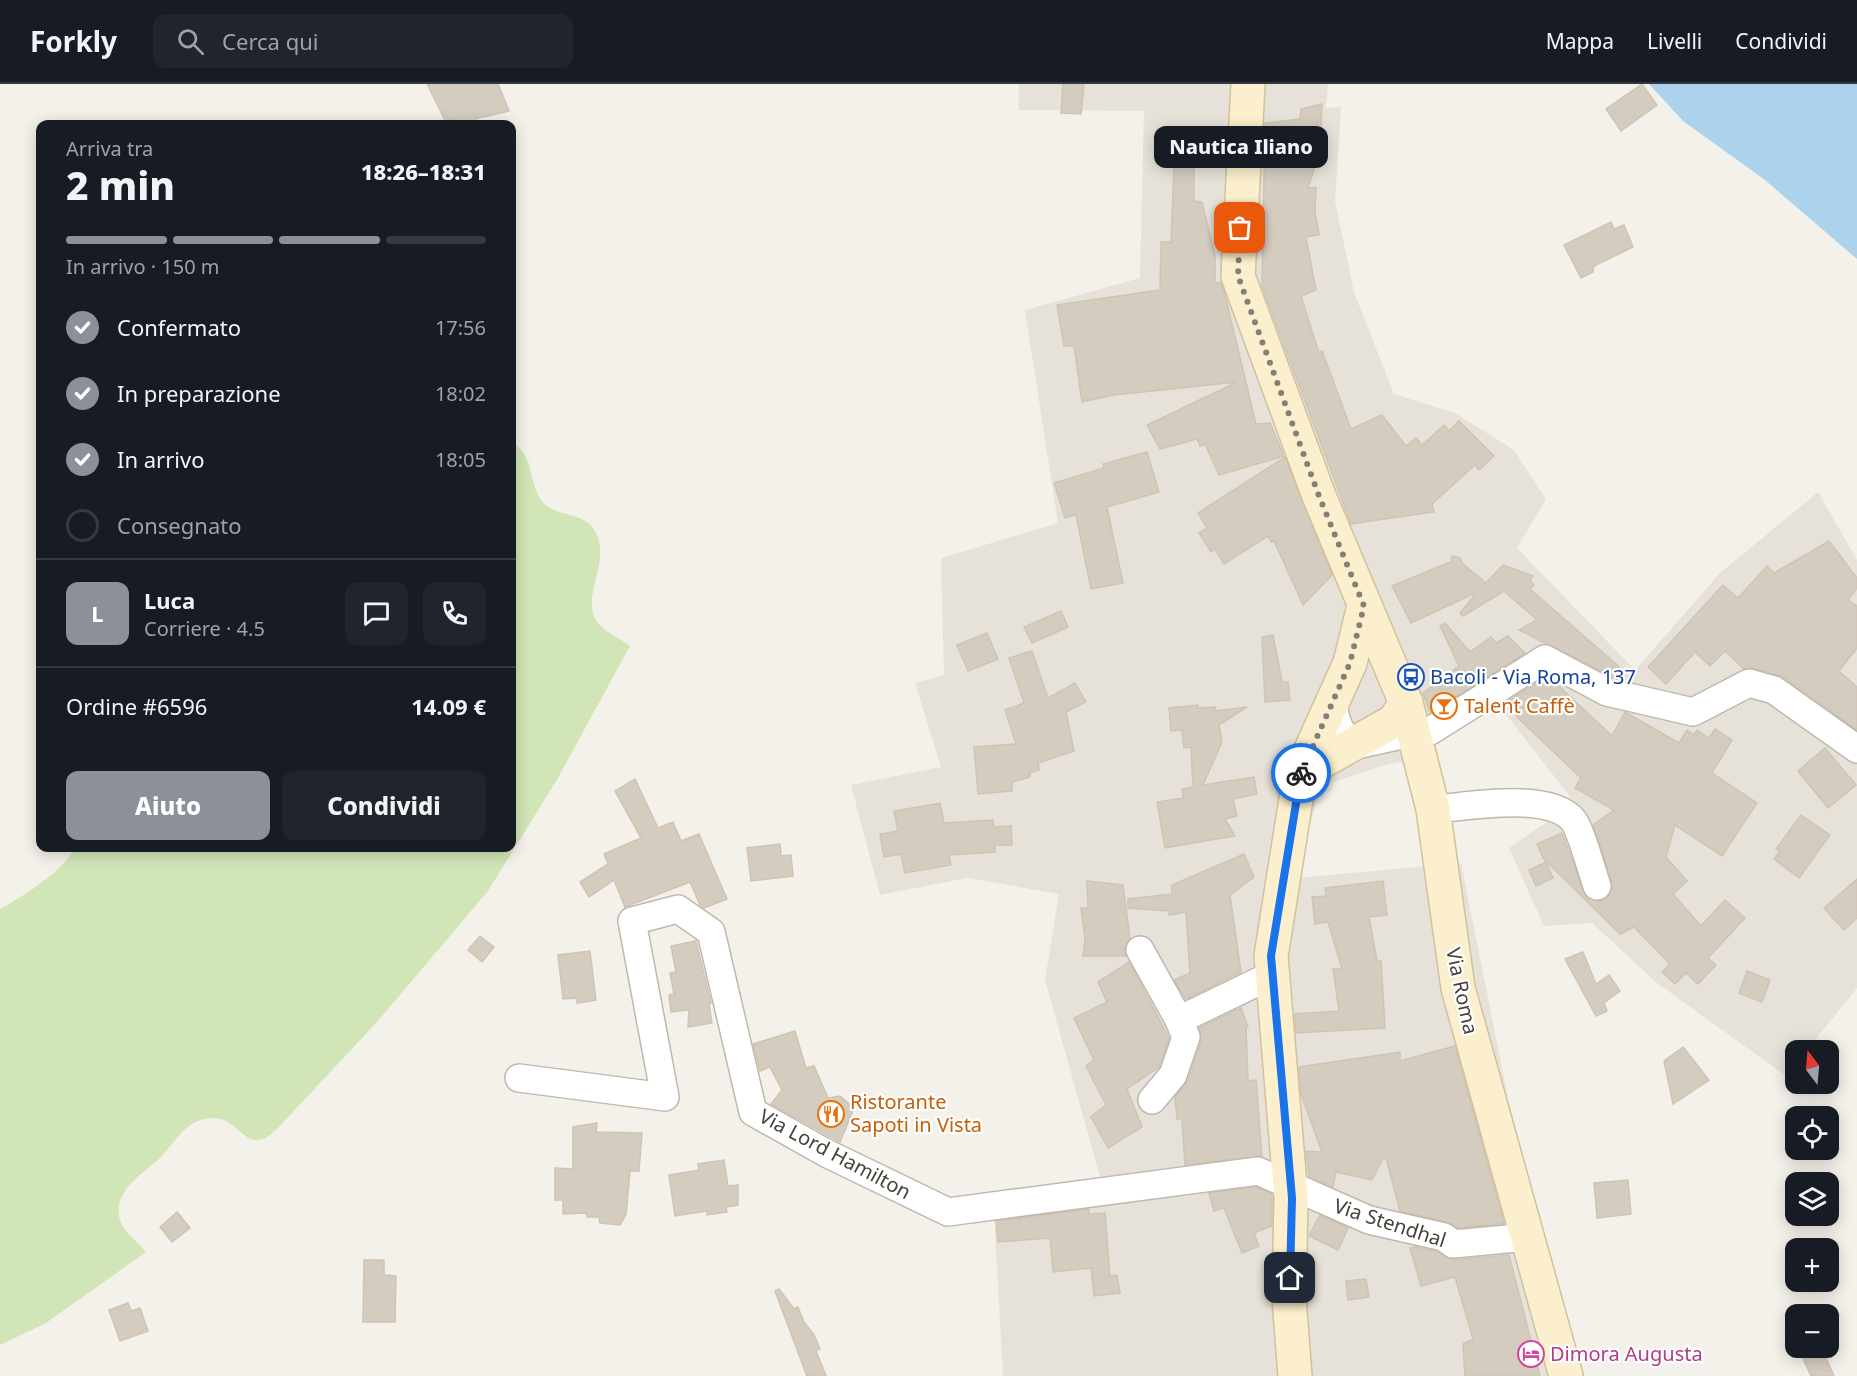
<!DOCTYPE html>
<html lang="it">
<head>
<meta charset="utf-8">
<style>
	:root { --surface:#171b24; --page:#20242c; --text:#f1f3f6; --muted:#9ea1a6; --line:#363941; --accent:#8c9099 }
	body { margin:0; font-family:"Noto Sans",sans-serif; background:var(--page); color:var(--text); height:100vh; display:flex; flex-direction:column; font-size:22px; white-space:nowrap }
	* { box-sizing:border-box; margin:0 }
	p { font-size:20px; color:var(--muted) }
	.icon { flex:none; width:33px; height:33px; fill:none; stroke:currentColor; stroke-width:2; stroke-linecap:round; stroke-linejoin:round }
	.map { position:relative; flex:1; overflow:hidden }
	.panel { position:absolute; left:36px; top:36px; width:480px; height:732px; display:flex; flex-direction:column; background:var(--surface); border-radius:12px; box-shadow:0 3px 15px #0003 }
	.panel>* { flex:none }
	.needle { width:39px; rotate:344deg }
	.tools { position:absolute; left:1785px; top:956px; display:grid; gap:12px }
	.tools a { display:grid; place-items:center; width:54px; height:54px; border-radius:12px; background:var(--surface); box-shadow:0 3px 15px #0003; font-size:30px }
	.pin { position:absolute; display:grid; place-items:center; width:51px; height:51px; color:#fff; margin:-26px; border-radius:12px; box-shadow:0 3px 9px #0006 }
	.courier { position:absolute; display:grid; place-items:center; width:60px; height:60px; margin:-30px; border:4px solid #1a73e8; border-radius:50%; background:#fff; color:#222; box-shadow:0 2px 8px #0007 }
	.bubble { position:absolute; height:42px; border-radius:12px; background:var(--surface); box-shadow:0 3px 15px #0003; font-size:20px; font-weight:800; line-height:42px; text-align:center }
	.summary em { font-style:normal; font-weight:800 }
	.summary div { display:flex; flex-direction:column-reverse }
	.summary { display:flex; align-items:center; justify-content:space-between; height:102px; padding:0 30px }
	h1 { font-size:39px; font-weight:800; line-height:45px }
	.bar { display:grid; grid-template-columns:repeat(4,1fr); gap:9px 6px; align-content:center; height:72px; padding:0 30px }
	.bar i { height:8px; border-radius:4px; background:var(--line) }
	.bar .active { background:var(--accent) }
	.bar p { grid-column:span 4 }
	.line { display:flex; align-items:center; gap:15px; padding:0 30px; border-top:2px solid var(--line) }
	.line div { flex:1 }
	.round { display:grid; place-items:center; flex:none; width:63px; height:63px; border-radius:12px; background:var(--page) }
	ol { padding:0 30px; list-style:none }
	li { display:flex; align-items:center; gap:18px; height:66px }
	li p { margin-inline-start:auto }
	li .icon { padding:6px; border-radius:50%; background:var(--accent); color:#fff; stroke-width:4 }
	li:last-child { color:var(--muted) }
	li i { width:33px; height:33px; border:3px solid var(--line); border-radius:50% }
	.cta { display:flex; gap:12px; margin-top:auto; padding:12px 30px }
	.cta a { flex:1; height:69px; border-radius:12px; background:var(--accent); color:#fff; font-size:24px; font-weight:800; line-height:69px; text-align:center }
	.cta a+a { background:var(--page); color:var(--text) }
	header { display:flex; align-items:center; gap:36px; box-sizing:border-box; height:84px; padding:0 30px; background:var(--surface); border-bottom:2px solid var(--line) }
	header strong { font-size:28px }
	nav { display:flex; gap:33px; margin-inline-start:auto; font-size:21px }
	.search { width:420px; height:54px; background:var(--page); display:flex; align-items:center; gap:15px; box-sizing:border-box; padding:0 21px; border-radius:12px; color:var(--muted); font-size:22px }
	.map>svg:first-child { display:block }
</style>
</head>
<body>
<header>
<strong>Forkly</strong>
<div class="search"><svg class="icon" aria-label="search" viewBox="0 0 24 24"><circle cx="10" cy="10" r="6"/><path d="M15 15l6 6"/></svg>Cerca qui</div>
<nav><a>Mappa</a><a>Livelli</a><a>Condividi</a></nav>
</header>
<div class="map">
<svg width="1857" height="1292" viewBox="0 0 1857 1292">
	<rect width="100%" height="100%" fill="#f4f1ea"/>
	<!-- residential -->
	<path fill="#e7e2d9" d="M 1019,0 L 1328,0 L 1326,24 L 1341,23 L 1335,117 L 1354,208 L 1394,310 L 1455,329 L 1514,366 L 1546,415 L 1517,464 L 1635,586 L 1720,489 L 1818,408 L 1857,476 L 1857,904 L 1807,966 L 1796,966 L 1795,980 L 1786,992 L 1657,899 L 1592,839 L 1544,842 L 1509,764 L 1575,719 L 1497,619 L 1434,654 L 1438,670 L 1381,682 L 1330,699 L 1317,715 L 1296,794 L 1461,779 L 1509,1019 L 1553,1185 L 1585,1292 L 1003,1292 L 994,1130 L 1102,1100 L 1045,896 L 1059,810 L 967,794 L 880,811 L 851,701 L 941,683 L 915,599 L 944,591 L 941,474 L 1058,439 L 1025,226 L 1140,194 L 1144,27 L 1018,26 Z"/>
	<!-- green -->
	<path fill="#d1e5b6" d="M 512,358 C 534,373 528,391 539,413 C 550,434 580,426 593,444 C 614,474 582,507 595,534 C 601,547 619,553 630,562 L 558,694 L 488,807 L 377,938 L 277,1045 C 246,1075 242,1035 214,1034 C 205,1034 194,1037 188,1043 C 177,1051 170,1064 160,1074 C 144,1089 115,1105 119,1132 C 121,1146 137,1157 146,1168 L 46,1239 L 0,1261 L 0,825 C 21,814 66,785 74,764 L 512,764 Z"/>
	<!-- water -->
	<path fill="#abd3ec" d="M 1649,0 L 1857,0 L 1857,175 L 1765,96 L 1683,37 Z"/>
	<!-- building -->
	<g fill="#d5ccc0" stroke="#cfc4b4" stroke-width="1.5">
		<path d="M 427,0 L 498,0 L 509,27 L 475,35 L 477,40 L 459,40 L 456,35 L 446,38 Z"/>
		<path d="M 1063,0 L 1084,0 L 1081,30 L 1061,29 Z"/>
		<path d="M 1642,0 L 1657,21 L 1621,47 L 1606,25 Z"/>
		<path d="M 1322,20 L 1320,66 L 1308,104 L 1316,103 L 1315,128 L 1319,151 L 1306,153 L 1316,206 L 1301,212 L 1319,269 L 1322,267 L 1351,345 L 1382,331 L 1406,362 L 1416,354 L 1422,361 L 1444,341 L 1449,347 L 1459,337 L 1494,372 L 1479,386 L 1475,381 L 1432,420 L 1434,428 L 1351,440 L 1262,202 L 1265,39 L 1300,35 L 1301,25 Z"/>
		<path d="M 1194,82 L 1194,117 L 1202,118 L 1215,172 L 1215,199 L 1220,198 L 1224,207 L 1256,340 L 1270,339 L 1284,372 L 1219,391 L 1205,360 L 1200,362 L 1197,355 L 1160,365 L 1147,341 L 1237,298 L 1114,311 L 1082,318 L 1074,262 L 1064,262 L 1057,221 L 1160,206 L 1161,158 L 1171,158 L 1174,83 Z"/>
		<path d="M 1611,138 L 1614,145 L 1624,141 L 1633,163 L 1594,182 L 1593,188 L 1581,194 L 1564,161 Z"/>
		<path d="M 1147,368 L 1159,408 L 1107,423 L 1123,499 L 1091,505 L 1076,431 L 1065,434 L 1054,399 L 1104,384 L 1103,380 Z"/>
		<path d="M 1285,373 L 1332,491 L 1303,521 L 1274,457 L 1271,458 L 1268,452 L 1224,480 L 1215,465 L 1211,468 L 1199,449 L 1207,444 L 1198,429 Z"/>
		<path d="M 1829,457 L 1857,494 L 1857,504 L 1848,516 L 1857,522 L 1857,564 L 1839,587 L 1857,603 L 1857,646 L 1783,593 L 1753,584 L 1744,585 L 1725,567 L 1710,582 L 1695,568 L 1666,600 L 1648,583 L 1723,501 L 1738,514 L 1767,482 L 1774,489 Z"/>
		<path d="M 1453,472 L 1460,474 L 1463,480 L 1486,499 L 1503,481 L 1533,492 L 1530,497 L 1534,501 L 1530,505 L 1624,587 L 1617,594 L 1613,593 L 1519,546 L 1537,536 L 1504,507 L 1463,532 L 1460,529 L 1474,512 L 1473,510 L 1411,539 L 1392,502 L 1453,477 L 1451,474 Z"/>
		<path d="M 1061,527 L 1068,543 L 1032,559 L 1024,543 Z"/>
		<path d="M 1445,539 L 1470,568 L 1491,553 L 1496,559 L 1508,552 L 1525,569 L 1430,629 L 1423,609 L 1459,582 L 1440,542 Z"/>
		<path d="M 987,549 L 998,575 L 968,587 L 957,561 Z"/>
		<path d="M 1273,551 L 1282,598 L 1288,598 L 1290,616 L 1265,618 L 1262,553 Z"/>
		<path d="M 1032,567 L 1048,614 L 1075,599 L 1086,618 L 1066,628 L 1074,667 L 1038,679 L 1039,686 L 1030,689 L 1030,693 L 1012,698 L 1012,707 L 978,710 L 974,663 L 1016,660 L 1005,626 L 1024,619 L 1009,574 Z"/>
		<path d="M 1546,593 L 1556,599 L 1612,652 L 1625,628 L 1679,659 L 1687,646 L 1694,651 L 1697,646 L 1709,654 L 1715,645 L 1732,656 L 1712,689 L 1757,719 L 1722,772 L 1675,741 L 1666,773 L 1687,797 L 1673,810 L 1701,842 L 1725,816 L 1745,834 L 1708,874 L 1716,881 L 1698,900 L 1686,889 L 1675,900 L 1662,888 L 1670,880 L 1634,843 L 1620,850 L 1543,774 L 1537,760 L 1562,749 L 1586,813 L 1601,817 L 1609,812 L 1612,797 L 1593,741 L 1614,726 L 1575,704 L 1581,694 L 1516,632 L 1518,630 L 1508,617 Z"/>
		<path d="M 1198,621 L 1198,624 L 1215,623 L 1215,627 L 1247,623 L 1219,641 L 1222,658 L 1203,701 L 1254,693 L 1257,710 L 1233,715 L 1237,732 L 1225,735 L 1235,752 L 1165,764 L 1157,718 L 1183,714 L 1182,705 L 1193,703 L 1191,663 L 1184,664 L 1182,646 L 1171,647 L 1169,624 Z"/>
		<path d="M 1825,664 L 1856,701 L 1828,724 L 1798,687 Z"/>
		<path d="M 635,695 L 658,744 L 673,738 L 681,757 L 699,750 L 727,815 L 704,824 L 700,821 L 690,798 L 625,823 L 614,796 L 589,813 L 580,798 L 608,780 L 604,770 L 641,754 L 615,707 Z"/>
		<path d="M 940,719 L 944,739 L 993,736 L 994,743 L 1011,742 L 1012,761 L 995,761 L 995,768 L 949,771 L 951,781 L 905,789 L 901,770 L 884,773 L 880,750 L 898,747 L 894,727 Z"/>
		<path d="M 1801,731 L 1830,751 L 1799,794 L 1774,775 L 1780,767 L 1776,765 Z"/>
		<path d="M 780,760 L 781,772 L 791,771 L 793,792 L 751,797 L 747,764 Z"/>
		<path d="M 1244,770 L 1254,793 L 1230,811 L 1241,888 L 1186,915 L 1174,896 L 1190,889 L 1186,828 L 1169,831 L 1170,827 L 1128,824 L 1128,815 L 1172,810 L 1172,801 Z"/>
		<path d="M 1546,778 L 1553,794 L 1536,802 L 1529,786 Z"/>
		<path d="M 1857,795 L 1857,834 L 1844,846 L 1824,824 Z"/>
		<path d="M 1087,797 L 1123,801 L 1130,855 L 1124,865 L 1126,872 L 1083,872 L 1085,854 L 1081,824 L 1088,824 Z"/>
		<path d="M 1383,797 L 1387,831 L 1369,833 L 1377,877 L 1381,877 L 1385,944 L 1296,949 L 1295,930 L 1339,927 L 1333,885 L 1342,885 L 1328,838 L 1315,840 L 1312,813 L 1326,812 L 1325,804 Z"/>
		<path d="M 480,852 L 494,863 L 482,878 L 468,866 Z"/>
		<path d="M 696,857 L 711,919 L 709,920 L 712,939 L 688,943 L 689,926 L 671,928 L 669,911 L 674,910 L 670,889 L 676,888 L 671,862 Z"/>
		<path d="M 590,867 L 596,916 L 577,919 L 577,914 L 563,915 L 558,871 Z"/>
		<path d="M 1583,868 L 1596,900 L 1609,891 L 1620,907 L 1604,919 L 1607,927 L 1596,932 L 1565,875 Z"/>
		<path d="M 1129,878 L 1169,954 L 1159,983 L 1127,1005 L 1142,1043 L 1108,1064 L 1091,1033 L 1106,1021 L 1086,982 L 1094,976 L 1074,934 L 1107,918 L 1098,898 Z"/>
		<path d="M 1747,887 L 1770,896 L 1762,918 L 1739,909 Z"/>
		<path d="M 1241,924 L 1248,943 L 1246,944 L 1248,997 L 1256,996 L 1262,1072 L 1185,1081 L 1182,1035 L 1177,1035 L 1175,1013 L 1188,996 L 1201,958 L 1199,944 Z"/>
		<path d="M 795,947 L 806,984 L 814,982 L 828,1014 L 840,1012 L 854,1024 L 840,1058 L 771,1020 L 782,1006 L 770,983 L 760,987 L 753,960 Z"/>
		<path d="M 1455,962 L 1504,1139 L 1458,1144 L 1447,1138 L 1400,1127 L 1386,1074 L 1383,1074 L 1372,1096 L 1336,1088 L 1333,1103 L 1309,1092 L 1306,1067 L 1322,1068 L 1301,1010 L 1299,983 L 1400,968 L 1400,977 Z"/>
		<path d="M 1683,963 L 1709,996 L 1673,1020 L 1664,977 Z"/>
		<path d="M 597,1039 L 596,1048 L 642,1049 L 639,1087 L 630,1087 L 626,1130 L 620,1141 L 600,1139 L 599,1133 L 587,1133 L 586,1129 L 563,1130 L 563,1116 L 555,1116 L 555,1084 L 573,1085 L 573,1043 Z"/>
		<path d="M 724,1076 L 728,1102 L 738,1101 L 738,1121 L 726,1123 L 727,1128 L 707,1131 L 707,1127 L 675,1132 L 669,1091 L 699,1086 L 698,1080 Z"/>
		<path d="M 1628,1096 L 1631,1130 L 1597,1134 L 1594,1099 Z"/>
		<path d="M 1256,1103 L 1272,1110 L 1272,1142 L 1254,1149 L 1259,1162 L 1242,1169 L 1224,1124 L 1214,1127 L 1209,1109 Z"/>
		<path d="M 1089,1125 L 1089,1130 L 1105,1129 L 1110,1192 L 1117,1191 L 1120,1209 L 1094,1212 L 1091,1184 L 1053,1188 L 1050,1154 L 998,1158 L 996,1137 Z"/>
		<path d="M 177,1128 L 190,1144 L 172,1158 L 160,1143 Z"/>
		<path d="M 1320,1131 L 1348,1144 L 1338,1166 L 1309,1152 Z"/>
		<path d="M 1416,1163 L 1437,1168 L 1454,1176 L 1509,1171 L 1540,1292 L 1465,1292 L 1463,1260 L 1473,1255 L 1455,1193 L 1421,1202 L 1410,1164 Z"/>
		<path d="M 364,1176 L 384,1176 L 384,1191 L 396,1192 L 395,1238 L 363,1238 Z"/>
		<path d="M 1366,1195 L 1369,1213 L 1348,1216 L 1346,1197 Z"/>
		<path d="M 779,1205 L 794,1225 L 798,1223 L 804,1238 L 814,1251 L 820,1265 L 816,1267 L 826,1292 L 807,1292 L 775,1207 Z"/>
		<path d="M 128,1219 L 131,1227 L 140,1224 L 148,1247 L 120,1257 L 109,1226 Z"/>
		<path d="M 1798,1263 L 1821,1263 L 1834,1292 L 1811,1292 Z"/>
	</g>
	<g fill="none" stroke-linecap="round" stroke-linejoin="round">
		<defs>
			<g id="street">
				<path d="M 1333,615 C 1334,635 1339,646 1351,662 L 1416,648 L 1430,647 L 1545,575 L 1607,608 L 1693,628 L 1749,599 L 1774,606 L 1857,665"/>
				<path d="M 1433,725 C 1467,723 1548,707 1573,736 C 1581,746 1592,788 1597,802"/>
				<path d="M 1140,866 L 1179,936 L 1272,891"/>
				<path d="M 519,994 L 665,1013 L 632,837 L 678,825 L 711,848 L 753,1028 L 826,1069 L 948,1128 L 1258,1087 L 1369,1136 L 1444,1153 L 1453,1160 L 1528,1153"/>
				<path d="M 1152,1016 L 1173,991 L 1186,953 L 1179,936"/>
			</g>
			<g id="secondary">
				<path d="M 1248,0 L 1238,192 L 1319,412 L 1406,619 L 1433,725 L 1458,904 L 1566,1292"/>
				<path d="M 1300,690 L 1394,637 L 1406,619"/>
				<path d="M 1295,1292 L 1289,1214 L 1291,1114 L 1271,872 L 1300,690 L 1350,579 L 1364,522"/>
			</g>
		</defs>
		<!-- street casing -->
		<use href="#street" stroke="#bfb8ad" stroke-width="30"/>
		<!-- secondary casing -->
		<use href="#secondary" stroke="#d0c29d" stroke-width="36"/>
		<!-- street -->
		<use href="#street" stroke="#fff" stroke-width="27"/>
		<!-- secondary -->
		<use href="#secondary" stroke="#fbefcd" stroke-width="33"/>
	</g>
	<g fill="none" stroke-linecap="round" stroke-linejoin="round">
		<!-- done -->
		<path stroke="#847f77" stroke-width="6" stroke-dasharray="0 10.8" d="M 1240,144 L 1238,192 L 1319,412 L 1364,522 L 1350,579 L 1301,689"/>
		<!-- route -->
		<path stroke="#1a73e8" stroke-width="8" d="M 1290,1194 L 1292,1114 L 1271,872 L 1301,689"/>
	</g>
	<!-- icons -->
	<defs>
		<symbol id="bus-ring" viewBox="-11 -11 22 22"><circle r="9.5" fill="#fff" stroke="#1a4fb4" stroke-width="1.5"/><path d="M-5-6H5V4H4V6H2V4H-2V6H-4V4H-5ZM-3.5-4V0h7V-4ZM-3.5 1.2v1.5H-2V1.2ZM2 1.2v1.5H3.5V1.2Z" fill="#1a4fb4"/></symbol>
		<symbol id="bar-ring" viewBox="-11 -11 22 22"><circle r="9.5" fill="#fff" stroke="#e8710a" stroke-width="1.5"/><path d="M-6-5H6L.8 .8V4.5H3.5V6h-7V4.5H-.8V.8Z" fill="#e8710a"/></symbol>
		<symbol id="restaurant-ring" viewBox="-11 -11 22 22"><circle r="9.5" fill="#fff" stroke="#e8710a" stroke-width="1.5"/><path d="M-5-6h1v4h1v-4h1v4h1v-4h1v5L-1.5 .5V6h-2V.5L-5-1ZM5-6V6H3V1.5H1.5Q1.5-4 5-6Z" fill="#e8710a"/></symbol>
		<symbol id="hotel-ring" viewBox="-11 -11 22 22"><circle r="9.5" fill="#fff" stroke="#d1479c" stroke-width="1.5"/><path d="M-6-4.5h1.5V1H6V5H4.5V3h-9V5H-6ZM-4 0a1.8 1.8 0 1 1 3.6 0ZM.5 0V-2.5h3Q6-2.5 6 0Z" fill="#d1479c"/></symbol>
	</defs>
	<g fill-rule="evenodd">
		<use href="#bus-ring" x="1396" y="578" width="30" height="30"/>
		<use href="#bar-ring" x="1429" y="607" width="30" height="30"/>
		<use href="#restaurant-ring" x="816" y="1015" width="30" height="30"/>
		<use href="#hotel-ring" x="1516" y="1255" width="30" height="30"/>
	</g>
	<g text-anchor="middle" stroke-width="4.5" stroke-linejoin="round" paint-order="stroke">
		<!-- transit labels -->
		<g font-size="20" fill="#164399" stroke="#fff" text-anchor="start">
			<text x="1430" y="600">Bacoli - Via Roma, 137</text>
		</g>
		<!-- food labels -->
		<g font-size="20" fill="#c56008" stroke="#fff" text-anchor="start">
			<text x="1464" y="629">Talent Caffè</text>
			<text x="850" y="1025">Ristorante<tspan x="850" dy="23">Sapoti in Vista</tspan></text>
		</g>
		<!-- street labels -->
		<g font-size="20" fill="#474139" stroke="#fff">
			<text transform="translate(1462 907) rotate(78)" y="7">Via Roma</text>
			<text transform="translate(835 1070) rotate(28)" y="7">Via Lord Hamilton</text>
			<text transform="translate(1390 1139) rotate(18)" y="7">Via Stendhal</text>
		</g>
		<!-- hotel labels -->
		<g font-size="20" fill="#b23c85" stroke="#fff" text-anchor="start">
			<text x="1550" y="1277">Dimora Augusta</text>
		</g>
	</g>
</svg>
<div class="tools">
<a><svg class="needle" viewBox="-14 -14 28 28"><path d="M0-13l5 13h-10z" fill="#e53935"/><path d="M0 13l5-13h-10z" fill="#9ea1a6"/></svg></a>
<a><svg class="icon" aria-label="locate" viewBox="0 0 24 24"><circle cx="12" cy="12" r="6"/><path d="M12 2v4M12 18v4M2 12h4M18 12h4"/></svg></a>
<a><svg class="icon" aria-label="layers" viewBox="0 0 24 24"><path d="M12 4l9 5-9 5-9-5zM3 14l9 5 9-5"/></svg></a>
<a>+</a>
<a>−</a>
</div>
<div class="pin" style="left:1240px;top:144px;background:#ea580c"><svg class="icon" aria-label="bag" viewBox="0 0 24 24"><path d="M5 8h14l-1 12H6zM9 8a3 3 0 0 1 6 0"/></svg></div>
<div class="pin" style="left:1290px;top:1194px;background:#1f2937"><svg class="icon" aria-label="home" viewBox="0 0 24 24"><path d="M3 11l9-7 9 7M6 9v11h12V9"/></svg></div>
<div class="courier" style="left:1301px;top:689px"><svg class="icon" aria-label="bike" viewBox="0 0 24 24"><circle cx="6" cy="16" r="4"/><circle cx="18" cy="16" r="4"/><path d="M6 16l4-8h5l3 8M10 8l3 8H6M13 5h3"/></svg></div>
<div class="bubble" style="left:1154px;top:42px;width:174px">Nautica Iliano</div>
<section class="panel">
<div class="summary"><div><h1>2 min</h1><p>Arriva tra</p></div><em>18:26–18:31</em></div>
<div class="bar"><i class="active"></i><i class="active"></i><i class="active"></i><i></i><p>In arrivo · 150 m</p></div>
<ol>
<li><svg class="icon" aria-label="check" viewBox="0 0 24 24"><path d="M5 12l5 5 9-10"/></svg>Confermato<p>17:56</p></li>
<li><svg class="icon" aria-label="check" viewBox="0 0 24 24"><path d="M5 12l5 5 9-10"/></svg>In preparazione<p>18:02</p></li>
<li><svg class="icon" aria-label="check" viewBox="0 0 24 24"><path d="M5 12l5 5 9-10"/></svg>In arrivo<p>18:05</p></li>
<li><i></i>Consegnato</li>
</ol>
<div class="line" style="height:108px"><b class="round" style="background:var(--accent);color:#fff">L</b><div><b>Luca</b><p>Corriere · 4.5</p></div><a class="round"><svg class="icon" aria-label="chat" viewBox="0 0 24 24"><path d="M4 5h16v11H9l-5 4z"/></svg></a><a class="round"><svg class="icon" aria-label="phone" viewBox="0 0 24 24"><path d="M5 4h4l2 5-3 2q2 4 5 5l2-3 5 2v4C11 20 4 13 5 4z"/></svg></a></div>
<div class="line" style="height:78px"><div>Ordine #6596</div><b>14.09 €</b></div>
<div class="cta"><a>Aiuto</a><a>Condividi</a></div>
</section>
</div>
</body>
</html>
